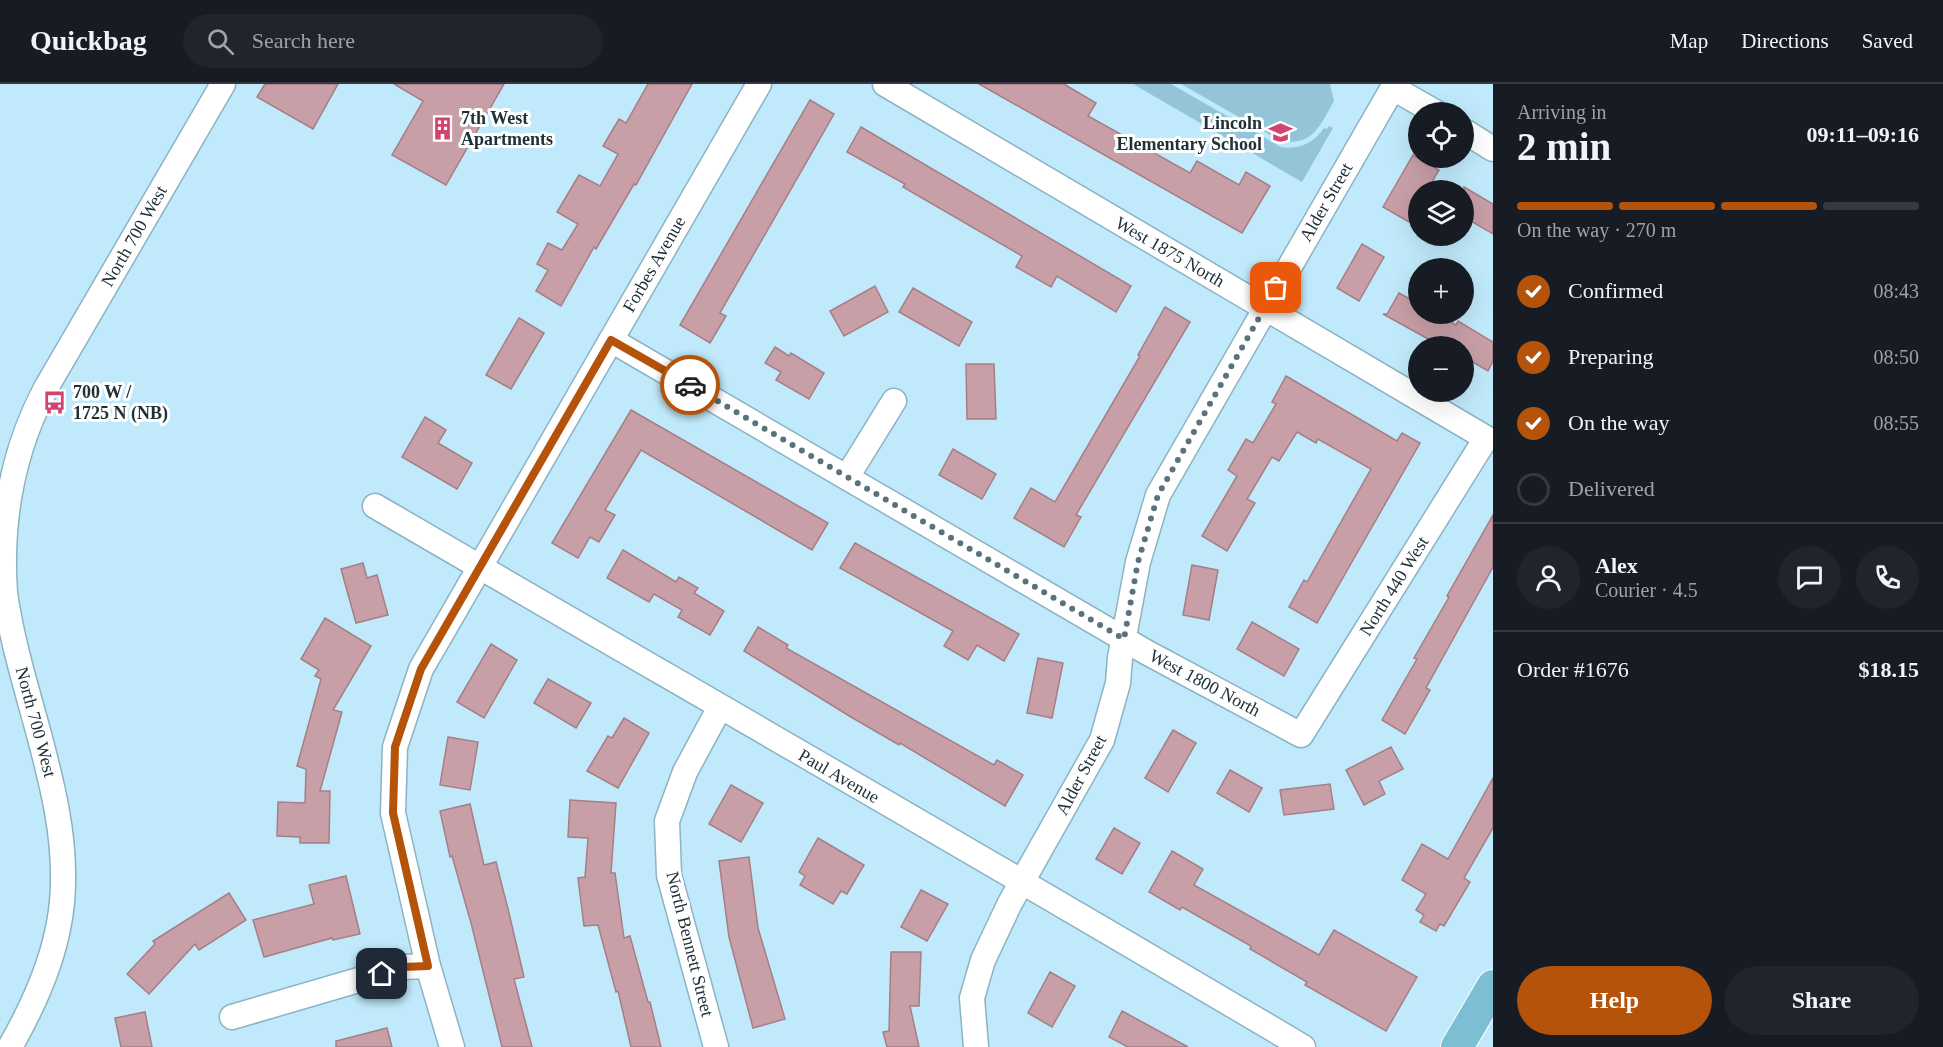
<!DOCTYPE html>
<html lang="en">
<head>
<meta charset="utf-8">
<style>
	:root { --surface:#171b24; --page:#20242c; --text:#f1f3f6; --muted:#9ea1a6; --line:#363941; --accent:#b45309 }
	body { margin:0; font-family:"Times New Roman",serif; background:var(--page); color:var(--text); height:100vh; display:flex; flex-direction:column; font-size:22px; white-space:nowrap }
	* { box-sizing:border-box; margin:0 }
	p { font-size:20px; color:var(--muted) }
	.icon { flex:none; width:33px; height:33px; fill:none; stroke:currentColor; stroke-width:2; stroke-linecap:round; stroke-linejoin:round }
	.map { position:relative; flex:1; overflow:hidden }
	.panel { display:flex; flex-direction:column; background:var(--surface); width:450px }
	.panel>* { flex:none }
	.fabs { position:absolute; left:1408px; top:18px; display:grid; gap:12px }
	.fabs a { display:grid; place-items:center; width:66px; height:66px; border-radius:50%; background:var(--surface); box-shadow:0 6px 24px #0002; font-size:30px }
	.pin { position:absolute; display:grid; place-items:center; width:51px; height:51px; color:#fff; margin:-26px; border-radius:12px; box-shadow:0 3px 9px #0006 }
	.courier { position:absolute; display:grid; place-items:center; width:60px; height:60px; margin:-30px; border:4px solid #b45309; border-radius:50%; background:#fff; color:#222; box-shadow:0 2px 8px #0007 }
	.overview em { font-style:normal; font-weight:700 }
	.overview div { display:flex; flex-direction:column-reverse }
	.overview { display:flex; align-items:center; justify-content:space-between; height:102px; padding:0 24px }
	h1 { font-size:39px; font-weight:700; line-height:45px }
	.bar { display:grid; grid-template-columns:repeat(4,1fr); gap:9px 6px; align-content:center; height:72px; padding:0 24px }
	.bar i { height:8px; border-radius:4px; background:var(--line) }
	.bar .on { background:var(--accent) }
	.bar p { grid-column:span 4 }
	.line { display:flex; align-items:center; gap:15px; padding:0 24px; border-top:2px solid var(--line) }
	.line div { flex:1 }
	.round { display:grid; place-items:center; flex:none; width:63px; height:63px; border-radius:32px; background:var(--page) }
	ol { padding:0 24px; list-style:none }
	li { display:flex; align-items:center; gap:18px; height:66px }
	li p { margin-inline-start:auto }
	li .icon { padding:6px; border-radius:50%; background:var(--accent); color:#fff; stroke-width:4 }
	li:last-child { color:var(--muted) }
	li i { width:33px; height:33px; border:3px solid var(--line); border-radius:50% }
	.button { display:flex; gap:12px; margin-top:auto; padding:12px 24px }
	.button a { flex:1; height:69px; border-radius:36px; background:var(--accent); color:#fff; font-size:24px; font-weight:700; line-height:69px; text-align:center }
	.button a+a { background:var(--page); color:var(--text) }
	header { display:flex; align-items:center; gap:36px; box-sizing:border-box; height:84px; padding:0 30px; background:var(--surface); border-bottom:2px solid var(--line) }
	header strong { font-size:28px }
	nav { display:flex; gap:33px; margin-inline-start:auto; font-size:21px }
	.search { width:420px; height:54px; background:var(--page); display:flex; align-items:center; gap:15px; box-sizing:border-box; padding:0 21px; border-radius:33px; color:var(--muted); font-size:22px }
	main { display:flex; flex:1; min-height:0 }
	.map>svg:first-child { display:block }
</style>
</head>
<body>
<header>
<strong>Quickbag</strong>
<div class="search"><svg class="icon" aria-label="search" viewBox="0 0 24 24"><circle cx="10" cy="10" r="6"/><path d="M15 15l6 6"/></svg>Search here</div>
<nav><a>Map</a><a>Directions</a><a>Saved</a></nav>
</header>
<main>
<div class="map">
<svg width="1493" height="963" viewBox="0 0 1493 963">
	<rect width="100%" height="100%" fill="#c0eafb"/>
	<!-- green -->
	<g fill="#93c4d8">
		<path d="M 1133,0 L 1171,0 L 1281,63 C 1299,66 1314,59 1324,44 L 1327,45 L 1329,42 L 1333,44 L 1302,98 Z"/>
		<path d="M 1181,0 L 1330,0 L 1334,17 C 1320,42 1312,64 1279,56 Z"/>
	</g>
	<!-- building -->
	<g fill="#c89fa7" stroke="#a57e86" stroke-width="1.5">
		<path d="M 265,0 L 338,0 L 313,45 L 257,13 Z"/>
		<path d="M 394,0 L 504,0 L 446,101 L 392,71 L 423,17 Z"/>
		<path d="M 648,0 L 692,0 L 636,101 L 634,100 L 596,165 L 594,163 L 561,222 L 536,207 L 548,186 L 537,180 L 548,159 L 562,166 L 578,140 L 557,128 L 579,91 L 600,102 L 618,70 L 603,62 L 619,35 L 626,39 Z"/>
		<path d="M 979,0 L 1064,0 L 1096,19 L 1088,32 L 1190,89 L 1197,77 L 1239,101 L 1246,88 L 1270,102 L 1242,149 Z"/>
		<path d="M 810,16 L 834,30 L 720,229 L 726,232 L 710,259 L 680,241 Z"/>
		<path d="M 861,43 L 1131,202 L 1116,228 L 1057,192 L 1051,203 L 1016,183 L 1022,172 L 903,103 L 905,100 L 847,68 Z"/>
		<path d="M 1413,71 L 1439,86 L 1427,106 L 1419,106 L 1419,121 L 1409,138 L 1383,123 Z"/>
		<path d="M 1464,103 L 1493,120 L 1493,150 L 1464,133 Z"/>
		<path d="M 1362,160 L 1384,173 L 1359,217 L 1337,204 Z"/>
		<path d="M 875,202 L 888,228 L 844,252 L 830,227 Z"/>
		<path d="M 913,204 L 972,238 L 959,262 L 899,228 Z"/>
		<path d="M 1399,209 L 1419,220 L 1419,230 L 1436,230 L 1456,241 L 1458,237 L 1493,258 L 1493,277 L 1488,287 L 1464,273 L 1464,262 L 1447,262 L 1432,254 L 1430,256 L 1383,230 L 1387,230 Z"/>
		<path d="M 1165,223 L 1190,238 L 1076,431 L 1081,433 L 1064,463 L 1014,434 L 1031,404 L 1055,418 L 1140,272 L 1138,271 Z"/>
		<path d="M 519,234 L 544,249 L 511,305 L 486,291 Z"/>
		<path d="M 775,263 L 789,272 L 791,269 L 824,289 L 809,315 L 776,296 L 781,288 L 765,279 Z"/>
		<path d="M 966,280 L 994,280 L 996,335 L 967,335 Z"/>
		<path d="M 1286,292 L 1397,357 L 1402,349 L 1420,359 L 1317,539 L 1289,523 L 1304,496 L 1307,498 L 1371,385 L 1318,355 L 1316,359 L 1297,348 L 1279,377 L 1272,373 L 1247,415 L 1255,419 L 1227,467 L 1202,452 L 1237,392 L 1228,386 L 1246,355 L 1253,359 L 1276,320 L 1272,318 Z"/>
		<path d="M 631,326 L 828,439 L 812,466 L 641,366 L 605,426 L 615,431 L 599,458 L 590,453 L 578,474 L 552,459 Z"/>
		<path d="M 425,333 L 446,346 L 438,359 L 472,379 L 457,405 L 402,373 Z"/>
		<path d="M 953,365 L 996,390 L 982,415 L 939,391 Z"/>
		<path d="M 1493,431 L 1493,483 L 1426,604 L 1430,606 L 1405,650 L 1382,636 L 1417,575 L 1414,574 L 1449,513 L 1447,512 Z"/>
		<path d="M 855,459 L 1019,550 L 1004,577 L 977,561 L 968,576 L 944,562 L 953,547 L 840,484 Z"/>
		<path d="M 623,466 L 676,498 L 679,493 L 698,504 L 694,509 L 724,527 L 710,551 L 678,533 L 682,526 L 654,510 L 649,518 L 607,494 Z"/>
		<path d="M 363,479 L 367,494 L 377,491 L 388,531 L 356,539 L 341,485 Z"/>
		<path d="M 1192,481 L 1218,486 L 1209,536 L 1183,531 Z"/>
		<path d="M 325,534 L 371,562 L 333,626 L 342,628 L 320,707 L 330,707 L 329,759 L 300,759 L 300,753 L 277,752 L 278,718 L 305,719 L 306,685 L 297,682 L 321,595 L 315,592 L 319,586 L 301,575 Z"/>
		<path d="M 1252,538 L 1299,565 L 1284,592 L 1237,565 Z"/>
		<path d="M 758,543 L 788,561 L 786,564 L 994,681 L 997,676 L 1023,691 L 1005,722 L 900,659 L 899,661 L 851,633 L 744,567 Z"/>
		<path d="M 491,560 L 517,576 L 484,634 L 457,618 Z"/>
		<path d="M 1038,574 L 1063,579 L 1052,634 L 1027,629 Z"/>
		<path d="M 548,595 L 591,619 L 576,644 L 534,619 Z"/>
		<path d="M 624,634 L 649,649 L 618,704 L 587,687 L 608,652 L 612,654 Z"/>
		<path d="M 1173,646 L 1196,659 L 1168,708 L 1145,694 Z"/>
		<path d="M 448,653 L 478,658 L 470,706 L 440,701 Z"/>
		<path d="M 1391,663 L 1403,685 L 1379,697 L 1385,710 L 1364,721 L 1346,686 Z"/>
		<path d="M 1230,686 L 1262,704 L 1249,728 L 1217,709 Z"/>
		<path d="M 1493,694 L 1493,744 L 1464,794 L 1470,798 L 1444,842 L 1440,840 L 1436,847 L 1420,838 L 1424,831 L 1416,826 L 1426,810 L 1402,796 L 1422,760 L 1448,775 Z"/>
		<path d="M 1330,700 L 1334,725 L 1284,731 L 1280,706 Z"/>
		<path d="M 731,701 L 763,719 L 741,758 L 709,740 Z"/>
		<path d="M 570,716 L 616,719 L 611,789 L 615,789 L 624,854 L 630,852 L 648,918 L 650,918 L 661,963 L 631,963 L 618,907 L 616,908 L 598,841 L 584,842 L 578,794 L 585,793 L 588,754 L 568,753 Z"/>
		<path d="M 470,720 L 484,781 L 496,778 L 509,829 L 524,893 L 514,895 L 532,963 L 502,963 L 471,839 L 452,772 L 450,773 L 440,727 Z"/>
		<path d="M 1114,744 L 1140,759 L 1122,790 L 1096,775 Z"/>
		<path d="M 818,754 L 864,781 L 847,810 L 841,807 L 833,820 L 800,801 L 805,792 L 799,788 Z"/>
		<path d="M 1172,767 L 1203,785 L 1194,801 L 1319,871 L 1334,846 L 1417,893 L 1386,947 L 1305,901 L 1307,898 L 1250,865 L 1251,862 L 1182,823 L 1180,826 L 1149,808 Z"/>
		<path d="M 749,773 L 758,844 L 785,935 L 753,944 L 729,853 L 719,777 Z"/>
		<path d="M 346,792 L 360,850 L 333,856 L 332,854 L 264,873 L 253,836 L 314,820 L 309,801 Z"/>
		<path d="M 921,806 L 948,820 L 927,857 L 901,843 Z"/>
		<path d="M 229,809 L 246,836 L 199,866 L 195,860 L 149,910 L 127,890 L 155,860 L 153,857 Z"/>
		<path d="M 891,868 L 921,868 L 919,922 L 910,922 L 919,963 L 887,963 L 883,948 L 889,947 Z"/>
		<path d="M 1050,888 L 1075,902 L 1052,943 L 1028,929 Z"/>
		<path d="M 1122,927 L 1188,963 L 1128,963 L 1109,953 Z"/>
		<path d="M 145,928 L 152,963 L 121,963 L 115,934 Z"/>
		<path d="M 387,944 L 392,963 L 336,963 L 336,957 Z"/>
	</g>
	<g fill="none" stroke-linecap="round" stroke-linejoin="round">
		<defs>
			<g id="minor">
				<path d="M 1393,4 L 1435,28"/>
				<path d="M 1464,47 L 1493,65"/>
				<path d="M 611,256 L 1146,568 L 1301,651 L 1486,354 L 885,0"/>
				<path d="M 847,393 L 894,317"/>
				<path d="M 375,422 C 684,602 995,780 1303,963"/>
				<path d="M 232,933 L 403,883 L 428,882"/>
				<path d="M 10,963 C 39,912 63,856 63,797 C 64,749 53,704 41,658 C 28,609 12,559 5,509 C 0,436 12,368 46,304 L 223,0"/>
				<path d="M 452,963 L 428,882 L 393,729 L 395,663 L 421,585 L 759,0"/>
				<path d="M 716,963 L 669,791 L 667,737 L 685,688 L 720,623"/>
				<path d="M 976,963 L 972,914 L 983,876 L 1010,819 L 1102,656 L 1118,599 L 1120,574 L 1138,478 L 1158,411 L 1395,0"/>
			</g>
			<path id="major" d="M 1457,963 L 1493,902"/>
		</defs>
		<!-- minor casing -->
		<use href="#minor" stroke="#8bb3c3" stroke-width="27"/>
		<!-- major casing -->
		<use href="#major" stroke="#fff" stroke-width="34"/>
		<!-- minor -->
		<use href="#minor" stroke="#fff" stroke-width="24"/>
		<!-- major -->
		<use href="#major" stroke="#7cbfd4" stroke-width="32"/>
	</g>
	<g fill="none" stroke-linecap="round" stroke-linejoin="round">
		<!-- done -->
		<path stroke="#59727c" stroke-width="6" stroke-dasharray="0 10.8" d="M 690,301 L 1124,555 L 1138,478 L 1158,411 L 1276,204"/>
		<!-- route -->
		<path stroke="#b45309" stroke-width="8" d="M 382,890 L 403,883 L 428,882 L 393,729 L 395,663 L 421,585 L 611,256 L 690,301"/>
	</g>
	<!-- icons -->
	<defs>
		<symbol id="building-bare" viewBox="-9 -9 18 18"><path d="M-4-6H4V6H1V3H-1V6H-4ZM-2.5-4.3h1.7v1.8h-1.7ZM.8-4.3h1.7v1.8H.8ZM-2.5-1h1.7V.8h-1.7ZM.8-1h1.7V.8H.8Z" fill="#d2436e" stroke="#fff" stroke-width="2.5" paint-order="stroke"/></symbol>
		<symbol id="school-bare" viewBox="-9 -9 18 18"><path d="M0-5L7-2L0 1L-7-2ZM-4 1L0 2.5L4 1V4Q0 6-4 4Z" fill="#d2436e" stroke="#fff" stroke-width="2.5" paint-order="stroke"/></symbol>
		<symbol id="bus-bare" viewBox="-9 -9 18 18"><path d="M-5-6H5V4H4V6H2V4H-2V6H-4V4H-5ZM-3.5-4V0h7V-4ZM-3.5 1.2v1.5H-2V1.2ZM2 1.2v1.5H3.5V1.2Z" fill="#d2436e" stroke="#fff" stroke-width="2.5" paint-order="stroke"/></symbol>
	</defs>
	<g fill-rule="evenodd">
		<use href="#building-bare" x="426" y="28" width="33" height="33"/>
		<use href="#school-bare" x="1264" y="32" width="33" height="33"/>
		<use href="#bus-bare" x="38" y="302" width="33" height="33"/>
	</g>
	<g text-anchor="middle" stroke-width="6" stroke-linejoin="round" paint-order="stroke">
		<!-- poi labels -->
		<g font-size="18" font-weight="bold" fill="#213138" stroke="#fff" text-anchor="start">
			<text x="461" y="40">7th West<tspan x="461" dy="21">Apartments</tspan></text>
			<text x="1262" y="45" text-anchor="end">Lincoln<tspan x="1262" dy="21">Elementary School</tspan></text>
			<text x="73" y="314">700 W /<tspan x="73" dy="21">1725 N (NB)</tspan></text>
		</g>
		<!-- street labels -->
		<g font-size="18" fill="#213138" stroke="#fff">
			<text transform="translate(1326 118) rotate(-60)" y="6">Alder Street</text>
			<text transform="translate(134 152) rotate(-60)" y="6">North 700 West</text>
			<text transform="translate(1170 168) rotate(30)" y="6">West 1875 North</text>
			<text transform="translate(654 180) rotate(-60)" y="6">Forbes Avenue</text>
			<text transform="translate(1394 502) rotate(-58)" y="6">North 440 West</text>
			<text transform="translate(1205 599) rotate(28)" y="6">West 1800 North</text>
			<text transform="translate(36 638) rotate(75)" y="6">North 700 West</text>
			<text transform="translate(1081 691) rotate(-62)" y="6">Alder Street</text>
			<text transform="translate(839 692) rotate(30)" y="6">Paul Avenue</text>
			<text transform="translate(690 860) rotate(76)" y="6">North Bennett Street</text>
		</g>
	</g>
</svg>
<div class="fabs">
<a><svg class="icon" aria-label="locate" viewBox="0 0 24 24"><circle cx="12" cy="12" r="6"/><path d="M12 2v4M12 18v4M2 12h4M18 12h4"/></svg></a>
<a><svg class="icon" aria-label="layers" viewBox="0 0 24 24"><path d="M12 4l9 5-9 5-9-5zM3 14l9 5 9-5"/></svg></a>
<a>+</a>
<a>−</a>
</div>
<div class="pin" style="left:1276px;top:204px;background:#ea580c"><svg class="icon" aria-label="bag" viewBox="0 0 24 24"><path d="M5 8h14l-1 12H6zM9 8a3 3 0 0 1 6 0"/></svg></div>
<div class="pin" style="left:382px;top:890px;background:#1f2937"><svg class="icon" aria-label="home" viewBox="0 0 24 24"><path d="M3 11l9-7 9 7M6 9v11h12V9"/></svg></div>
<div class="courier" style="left:690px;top:301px"><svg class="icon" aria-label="car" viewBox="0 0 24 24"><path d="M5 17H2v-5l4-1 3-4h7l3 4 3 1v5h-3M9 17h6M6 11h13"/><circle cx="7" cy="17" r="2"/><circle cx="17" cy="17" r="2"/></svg></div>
</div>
<section class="panel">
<div class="overview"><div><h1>2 min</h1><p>Arriving in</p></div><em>09:11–09:16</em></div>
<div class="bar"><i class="on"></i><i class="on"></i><i class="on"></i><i></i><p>On the way · 270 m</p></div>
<ol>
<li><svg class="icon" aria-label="check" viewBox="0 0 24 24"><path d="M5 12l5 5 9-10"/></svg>Confirmed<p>08:43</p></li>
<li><svg class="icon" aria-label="check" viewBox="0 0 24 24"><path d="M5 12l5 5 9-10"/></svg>Preparing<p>08:50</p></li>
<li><svg class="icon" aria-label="check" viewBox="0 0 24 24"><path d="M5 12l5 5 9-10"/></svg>On the way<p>08:55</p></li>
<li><i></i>Delivered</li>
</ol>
<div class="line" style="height:108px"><a class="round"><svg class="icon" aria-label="person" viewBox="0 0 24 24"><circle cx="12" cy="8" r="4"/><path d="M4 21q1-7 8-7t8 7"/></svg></a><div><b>Alex</b><p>Courier · 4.5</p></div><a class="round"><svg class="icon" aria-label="chat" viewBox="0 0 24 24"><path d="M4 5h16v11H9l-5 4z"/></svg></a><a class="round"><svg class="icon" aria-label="phone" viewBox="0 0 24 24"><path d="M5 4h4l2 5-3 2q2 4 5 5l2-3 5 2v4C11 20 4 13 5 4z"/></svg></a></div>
<div class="line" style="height:78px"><div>Order #1676</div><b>$18.15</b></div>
<div class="button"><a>Help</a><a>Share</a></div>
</section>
</main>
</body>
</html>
